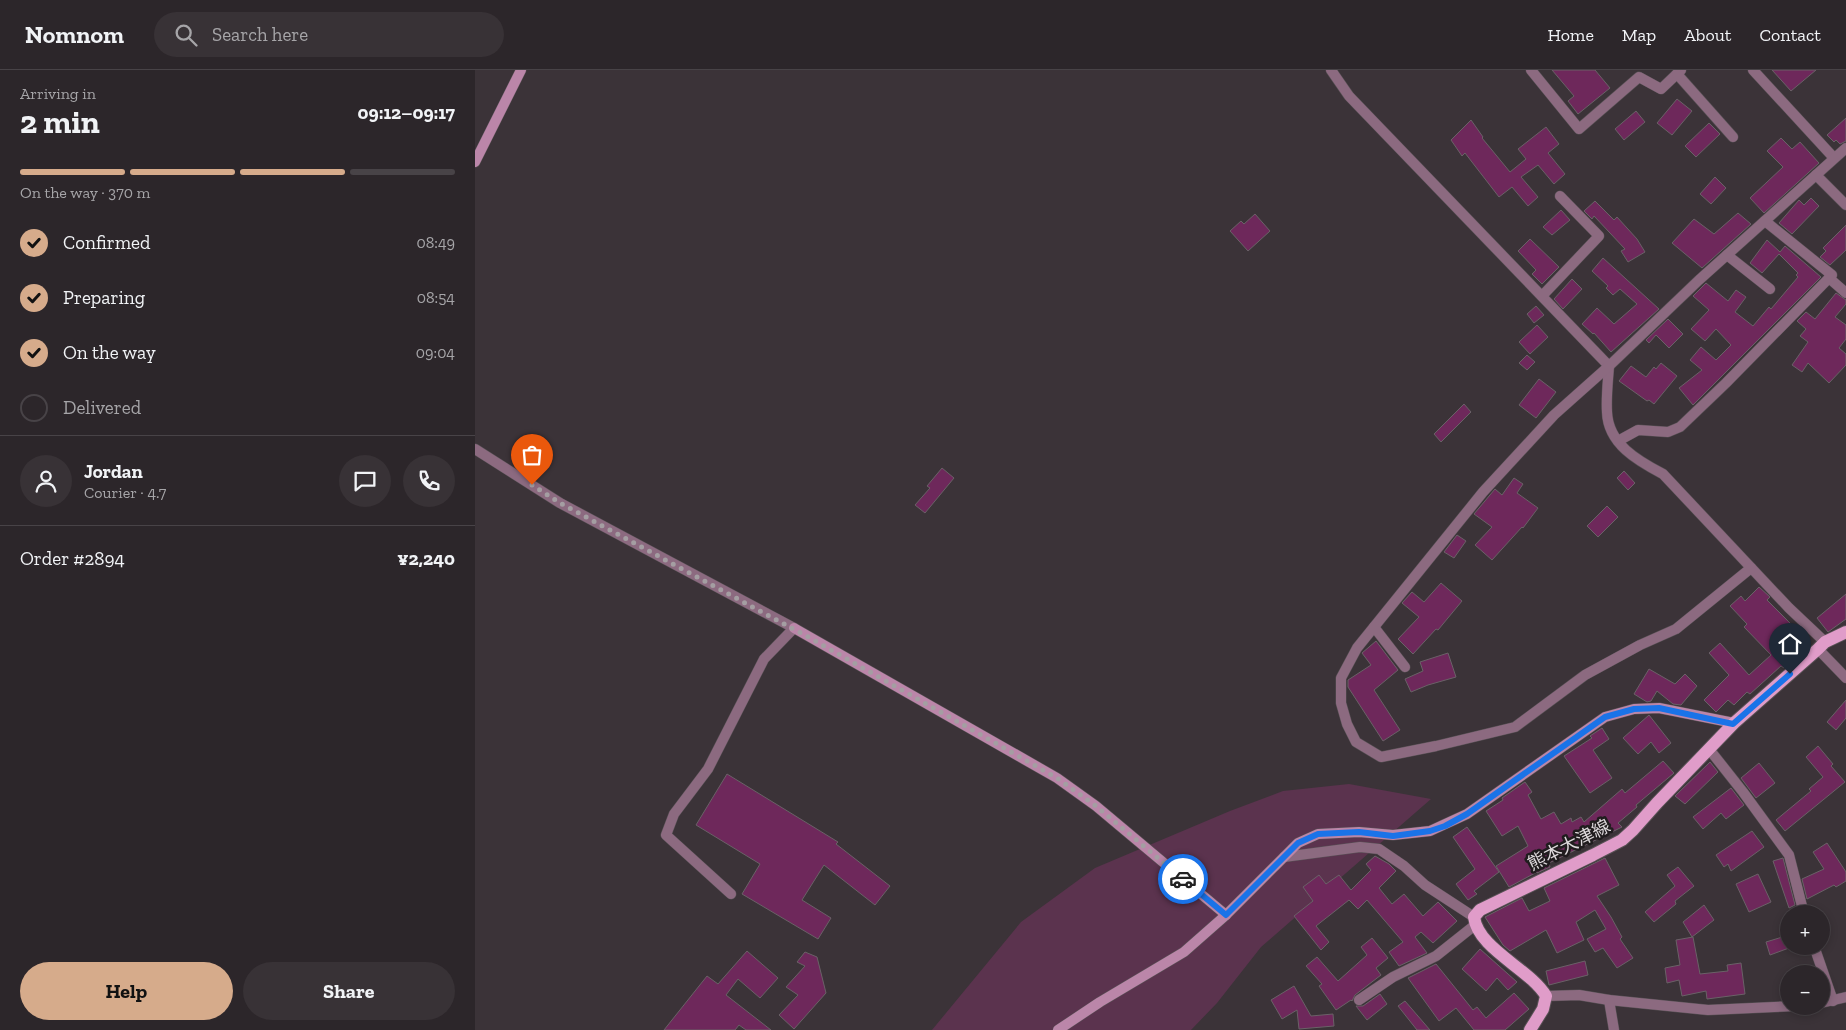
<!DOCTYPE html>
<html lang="en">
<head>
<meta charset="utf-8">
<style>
	:root { --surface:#2c262a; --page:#383236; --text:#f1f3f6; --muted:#a6a5a8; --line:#484347; --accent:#d6ab8b }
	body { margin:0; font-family:"Zilla Slab","Noto Sans JP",serif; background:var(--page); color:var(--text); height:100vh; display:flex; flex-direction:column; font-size:19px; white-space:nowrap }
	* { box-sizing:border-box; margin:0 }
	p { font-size:16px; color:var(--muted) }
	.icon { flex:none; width:28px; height:28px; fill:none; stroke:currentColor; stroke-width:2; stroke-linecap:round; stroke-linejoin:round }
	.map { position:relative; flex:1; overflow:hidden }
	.drawer { display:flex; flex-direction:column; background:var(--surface); width:475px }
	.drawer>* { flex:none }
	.controls { position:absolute; left:1305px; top:835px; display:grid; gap:10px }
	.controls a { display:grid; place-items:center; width:50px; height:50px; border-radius:50%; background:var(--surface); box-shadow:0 2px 8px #0003,0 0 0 1px var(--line); font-size:25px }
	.pin { position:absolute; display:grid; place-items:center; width:42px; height:42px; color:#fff; margin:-51px -21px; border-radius:50% 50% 50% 0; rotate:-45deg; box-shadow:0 0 5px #0007 }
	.pin .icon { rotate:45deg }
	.courier { position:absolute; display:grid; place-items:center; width:50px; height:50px; margin:-25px; border:4px solid #1a73e8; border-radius:50%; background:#fff; color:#222; box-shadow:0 1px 6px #0007 }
	.headline em { font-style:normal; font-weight:800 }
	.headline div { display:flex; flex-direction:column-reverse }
	.headline { display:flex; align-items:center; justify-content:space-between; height:85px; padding:0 20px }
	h1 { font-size:32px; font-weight:800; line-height:38px }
	.bar { display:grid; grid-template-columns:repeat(4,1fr); gap:8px 5px; align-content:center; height:60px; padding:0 20px }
	.bar i { height:6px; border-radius:4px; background:var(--line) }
	.bar .current { background:var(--accent) }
	.bar p { grid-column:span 4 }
	.line { display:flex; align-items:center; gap:12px; padding:0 20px; border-top:1px solid var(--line) }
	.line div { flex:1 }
	.round { display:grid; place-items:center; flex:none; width:52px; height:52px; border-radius:26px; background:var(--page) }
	ol { padding:0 20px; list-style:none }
	li { display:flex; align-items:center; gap:15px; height:55px }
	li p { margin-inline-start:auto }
	li .icon { padding:5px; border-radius:50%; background:var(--accent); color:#111; stroke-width:4 }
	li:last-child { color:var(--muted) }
	li i { width:28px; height:28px; border:2px solid var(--line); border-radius:50% }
	.primary-button { display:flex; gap:10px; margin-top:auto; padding:10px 20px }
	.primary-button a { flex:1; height:58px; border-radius:30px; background:var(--accent); color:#111; font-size:20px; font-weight:800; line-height:58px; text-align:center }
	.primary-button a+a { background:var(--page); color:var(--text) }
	header { display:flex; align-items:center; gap:30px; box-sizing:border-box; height:70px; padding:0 25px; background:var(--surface); border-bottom:1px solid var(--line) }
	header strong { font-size:24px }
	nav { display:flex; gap:28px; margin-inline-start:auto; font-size:18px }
	.search { width:350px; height:45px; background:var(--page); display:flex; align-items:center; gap:12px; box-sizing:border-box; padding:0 18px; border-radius:28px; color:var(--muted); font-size:19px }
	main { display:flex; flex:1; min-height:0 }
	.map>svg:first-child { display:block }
</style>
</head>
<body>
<header>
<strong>Nomnom</strong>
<div class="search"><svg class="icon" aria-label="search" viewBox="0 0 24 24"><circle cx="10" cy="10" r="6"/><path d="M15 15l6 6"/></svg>Search here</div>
<nav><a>Home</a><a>Map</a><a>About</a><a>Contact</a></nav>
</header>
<main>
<section class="drawer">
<div class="headline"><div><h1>2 min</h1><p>Arriving in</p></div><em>09:12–09:17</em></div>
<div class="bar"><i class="current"></i><i class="current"></i><i class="current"></i><i></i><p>On the way · 370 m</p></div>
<ol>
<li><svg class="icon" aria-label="check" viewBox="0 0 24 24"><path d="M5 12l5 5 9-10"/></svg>Confirmed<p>08:49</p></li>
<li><svg class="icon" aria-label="check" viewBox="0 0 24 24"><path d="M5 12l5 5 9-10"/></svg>Preparing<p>08:54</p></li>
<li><svg class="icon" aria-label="check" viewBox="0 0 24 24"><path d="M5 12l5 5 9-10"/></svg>On the way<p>09:04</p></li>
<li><i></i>Delivered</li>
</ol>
<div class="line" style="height:90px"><a class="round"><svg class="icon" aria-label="person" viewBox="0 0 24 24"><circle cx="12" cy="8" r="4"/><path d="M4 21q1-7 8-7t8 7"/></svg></a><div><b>Jordan</b><p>Courier · 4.7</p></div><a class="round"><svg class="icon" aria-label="chat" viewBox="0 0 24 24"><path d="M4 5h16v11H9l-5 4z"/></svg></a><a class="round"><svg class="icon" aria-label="phone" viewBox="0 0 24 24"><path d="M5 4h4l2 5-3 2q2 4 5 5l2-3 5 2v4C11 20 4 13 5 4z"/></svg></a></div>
<div class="line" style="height:65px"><div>Order #2894</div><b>¥2,240</b></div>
<div class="primary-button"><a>Help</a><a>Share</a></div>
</section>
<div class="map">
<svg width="1371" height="960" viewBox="0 0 1371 960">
	<rect width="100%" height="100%" fill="#3b3338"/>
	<!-- green -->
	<path fill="#5b334e" d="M 874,714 L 956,729 L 786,877 L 742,933 L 716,960 L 457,960 L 546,852 L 620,798 L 755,741 L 808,721 Z"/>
	<!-- building -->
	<g fill="#6e285b" stroke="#6a6167">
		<path d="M 1077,0 L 1120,0 L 1135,18 L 1103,44 L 1093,31 L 1099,26 Z"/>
		<path d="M 1297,0 L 1341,0 L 1316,21 Z"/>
		<path d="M 1202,29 L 1217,41 L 1197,65 L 1182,53 Z"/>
		<path d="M 1161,41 L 1170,52 L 1149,70 L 1140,59 Z"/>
		<path d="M 1371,48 L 1371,71 L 1365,74 L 1361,70 L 1359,72 L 1352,65 Z"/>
		<path d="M 996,50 L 1008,67 L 1007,68 L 1035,102 L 1051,89 L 1043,79 L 1071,57 L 1084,74 L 1073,83 L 1090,104 L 1079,114 L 1063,95 L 1046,107 L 1063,127 L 1053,136 L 1037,117 L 1024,127 L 990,83 L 987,86 L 976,70 Z"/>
		<path d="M 1234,53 L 1245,64 L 1221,87 L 1210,76 Z"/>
		<path d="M 1306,68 L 1317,79 L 1325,72 L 1344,93 L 1289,143 L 1275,128 L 1308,97 L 1292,81 Z"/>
		<path d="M 1240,107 L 1251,118 L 1236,134 L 1225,124 Z"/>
		<path d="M 1336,128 L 1344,136 L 1317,164 L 1304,153 L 1324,130 L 1329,135 Z"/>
		<path d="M 1120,131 L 1139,150 L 1142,147 L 1162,169 L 1170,182 L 1153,192 L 1146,181 L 1150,179 L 1119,146 L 1117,149 L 1109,141 Z"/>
		<path d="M 1086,140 L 1095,150 L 1077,165 L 1068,157 Z"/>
		<path d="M 1263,143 L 1276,154 L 1227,198 L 1197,173 L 1219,149 L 1239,164 Z"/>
		<path d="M 780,144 L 795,161 L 773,181 L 755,161 L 766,151 L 769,154 Z"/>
		<path d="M 1371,155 L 1371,180 L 1355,195 L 1345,187 L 1351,181 L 1348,178 Z"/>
		<path d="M 1055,169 L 1084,197 L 1067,214 L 1057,204 L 1061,200 L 1043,181 Z"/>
		<path d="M 1292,170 L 1305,182 L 1310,176 L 1346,207 L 1218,335 L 1204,318 L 1227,300 L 1215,290 L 1226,277 L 1241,290 L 1256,275 L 1241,259 L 1230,271 L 1216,259 L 1234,240 L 1218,226 L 1231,213 L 1253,231 L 1261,220 L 1271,227 L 1260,242 L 1278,256 L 1294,237 L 1296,239 L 1323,207 L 1321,205 L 1323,203 L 1304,184 L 1287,203 L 1275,193 Z"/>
		<path d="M 1128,188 L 1184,239 L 1136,282 L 1119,263 L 1118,264 L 1107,254 L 1122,238 L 1139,254 L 1162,234 L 1145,219 L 1138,225 L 1131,218 L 1133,216 L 1117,201 Z"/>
		<path d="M 1097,209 L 1107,219 L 1088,239 L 1079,229 Z"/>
		<path d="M 1361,223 L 1371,230 L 1371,234 L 1360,247 L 1371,255 L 1371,269 L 1364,278 L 1371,284 L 1371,295 L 1354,313 L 1333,293 L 1327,302 L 1317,295 L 1333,272 L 1325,266 L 1331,259 L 1322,251 L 1331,242 L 1340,249 Z"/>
		<path d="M 1061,236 L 1069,245 L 1059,253 L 1052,244 Z"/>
		<path d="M 1193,249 L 1208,264 L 1194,278 L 1181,265 L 1174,273 L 1171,270 Z"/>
		<path d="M 1062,255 L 1073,267 L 1055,284 L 1044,272 Z"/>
		<path d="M 1052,285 L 1060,292 L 1052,300 L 1044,293 Z"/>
		<path d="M 1186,293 L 1202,306 L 1179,334 L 1174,330 L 1172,331 L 1144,311 L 1156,296 L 1171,307 L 1179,297 L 1181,299 Z"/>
		<path d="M 1064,309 L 1081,322 L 1061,348 L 1044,335 Z"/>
		<path d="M 989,334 L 996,342 L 966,372 L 959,364 Z"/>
		<path d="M 467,398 L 479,408 L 450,443 L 440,435 L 455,418 L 452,416 Z"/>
		<path d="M 1149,401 L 1160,413 L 1153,420 L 1142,408 Z"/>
		<path d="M 1039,408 L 1048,414 L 1042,423 L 1063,438 L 1048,458 L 1047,457 L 1017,490 L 1000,475 L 1017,457 L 999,444 L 1020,419 L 1027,425 Z"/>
		<path d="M 1132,436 L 1143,447 L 1123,467 L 1112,456 Z"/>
		<path d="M 982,465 L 991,471 L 979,488 L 969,482 Z"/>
		<path d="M 966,513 L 987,531 L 963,560 L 961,559 L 938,584 L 923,569 L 944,547 L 927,533 L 937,522 L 949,532 Z"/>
		<path d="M 1284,517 L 1295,527 L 1292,530 L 1321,559 L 1302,579 L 1315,593 L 1309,598 L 1306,596 L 1275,624 L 1272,622 L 1259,635 L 1253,630 L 1241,642 L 1229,630 L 1254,605 L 1234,583 L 1245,573 L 1274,605 L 1296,585 L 1269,557 L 1272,554 L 1255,536 L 1266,526 L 1270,531 Z"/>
		<path d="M 1371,524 L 1371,549 L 1353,562 L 1342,548 Z"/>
		<path d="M 901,571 L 923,600 L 899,620 L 925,660 L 908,671 L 873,617 L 873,610 L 896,595 L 887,583 Z"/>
		<path d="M 973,583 L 981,607 L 953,615 L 936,622 L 930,609 L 948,601 L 945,592 Z"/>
		<path d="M 1174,599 L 1200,614 L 1210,604 L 1222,616 L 1206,635 L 1198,634 L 1182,621 L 1176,631 L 1172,632 L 1159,624 Z"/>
		<path d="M 1371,630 L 1371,648 L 1361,660 L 1352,652 Z"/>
		<path d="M 1174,645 L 1196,673 L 1184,683 L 1176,672 L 1163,684 L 1148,668 Z"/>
		<path d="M 1127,658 L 1134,669 L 1118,680 L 1137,708 L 1115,723 L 1089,686 L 1117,668 L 1115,666 Z"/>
		<path d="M 1343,676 L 1358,694 L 1356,696 L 1370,712 L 1310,761 L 1301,750 L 1336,721 L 1334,719 L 1348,707 L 1331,687 Z"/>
		<path d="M 1188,691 L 1199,703 L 1161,735 L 1162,737 L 1143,753 L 1147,757 L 1074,793 L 1075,797 L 1062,803 L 1062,802 L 1034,817 L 1021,796 L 1053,776 L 1043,756 L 1027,766 L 1011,741 L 1028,730 L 1027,728 L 1050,712 L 1057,722 L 1053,725 L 1066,749 L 1079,742 L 1086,754 L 1096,748 L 1097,752 L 1106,747 L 1109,752 L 1147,719 L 1150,723 Z"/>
		<path d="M 1235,692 L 1243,702 L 1210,734 L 1200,726 Z"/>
		<path d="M 1284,693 L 1300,713 L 1281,728 L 1266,708 Z"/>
		<path d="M 252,704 L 363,772 L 361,774 L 415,816 L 400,835 L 349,795 L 327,830 L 356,848 L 343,869 L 267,824 L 285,794 L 221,755 Z"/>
		<path d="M 1256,718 L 1269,735 L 1251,749 L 1246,743 L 1228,759 L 1218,747 Z"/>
		<path d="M 992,757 L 1024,802 L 999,821 L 1002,824 L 993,830 L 981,814 L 1000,799 L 978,767 Z"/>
		<path d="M 1277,761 L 1289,777 L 1256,801 L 1253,794 L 1249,797 L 1241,785 Z"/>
		<path d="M 1352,773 L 1371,802 L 1371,811 L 1361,817 L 1359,815 L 1332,829 L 1327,809 L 1349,799 L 1338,782 Z"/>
		<path d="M 900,786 L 914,794 L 921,801 L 904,818 L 917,834 L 929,824 L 948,846 L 963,832 L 982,851 L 958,873 L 946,862 L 940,867 L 952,883 L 924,896 L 914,882 L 928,872 L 892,830 L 883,839 L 874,830 L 841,856 L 854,872 L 846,880 L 819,846 L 838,831 L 828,817 L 844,805 L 851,814 L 864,805 L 876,820 L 896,800 L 891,794 Z"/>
		<path d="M 1130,788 L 1144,815 L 1122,826 L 1136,847 L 1147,867 L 1145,869 L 1158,888 L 1142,898 L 1128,878 L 1120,882 L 1112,869 L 1131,859 L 1120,840 L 1101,852 L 1109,870 L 1082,883 L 1071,860 L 1035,881 L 1028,875 L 1010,847 L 1047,828 L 1054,841 L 1075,831 L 1069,818 Z"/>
		<path d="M 1308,788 L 1320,835 L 1314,838 L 1298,791 Z"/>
		<path d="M 1203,797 L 1219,816 L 1200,831 L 1201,834 L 1179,852 L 1170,842 L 1200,816 L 1192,805 Z"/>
		<path d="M 1283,804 L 1296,832 L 1274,842 L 1261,814 Z"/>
		<path d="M 1229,835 L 1239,850 L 1217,867 L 1208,852 Z"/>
		<path d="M 1314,865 L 1314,878 L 1295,885 L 1291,872 Z"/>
		<path d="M 1218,867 L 1225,904 L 1253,901 L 1252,895 L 1266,893 L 1270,924 L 1232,929 L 1231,921 L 1207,926 L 1204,910 L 1192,913 L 1190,898 L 1205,895 L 1201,870 Z"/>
		<path d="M 897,868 L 913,888 L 901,898 L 906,905 L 880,925 L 877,931 L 876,930 L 861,940 L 844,916 L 847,914 L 831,896 L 842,887 L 863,911 L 892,885 L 886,877 Z"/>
		<path d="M 1005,879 L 1042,912 L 1033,920 L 1022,908 L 1011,921 L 987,899 Z"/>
		<path d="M 272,881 L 303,908 L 285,928 L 263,909 L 251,925 L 296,960 L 271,960 L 264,955 L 260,960 L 189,960 L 232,906 L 243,914 Z"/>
		<path d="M 330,882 L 342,887 L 351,923 L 319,959 L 304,945 L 323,925 L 311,917 L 330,896 L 322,892 Z"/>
		<path d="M 1110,891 L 1113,905 L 1074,915 L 1071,901 Z"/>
		<path d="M 961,894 L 998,940 L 1002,937 L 1011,948 L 1039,923 L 1054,939 L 1030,960 L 999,960 L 981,938 L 964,951 L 933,908 Z"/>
		<path d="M 819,916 L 836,946 L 858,944 L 859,956 L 824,959 L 822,940 L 807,949 L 796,930 Z"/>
		<path d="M 905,924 L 912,934 L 892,950 L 881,936 L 888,936 Z"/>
		<path d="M 930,931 L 955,960 L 942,960 L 923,936 Z"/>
	</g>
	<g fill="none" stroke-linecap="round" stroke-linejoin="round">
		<defs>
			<g id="street">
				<path d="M 856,0 L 874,26 L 1134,296 C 1133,311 1131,327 1132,342 C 1133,374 1163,391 1188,404 L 1314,538 L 1350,572"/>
				<path d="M 1056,0 L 1104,59 L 1164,7 L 1186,19 L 1206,0"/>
				<path d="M 1278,0 L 1359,88"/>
				<path d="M 1202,4 L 1258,67"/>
				<path d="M 1341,105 L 1371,135"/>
				<path d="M 1252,185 L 1295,219"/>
				<path d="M 1354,208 L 1371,223"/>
				<path d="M 1067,226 L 1124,166 L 1085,126"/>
				<path d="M 1143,371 L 1163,360 L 1193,362 L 1205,357 L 1251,313 L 1357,205 L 1290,151"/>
				<path d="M 0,379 L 85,433 L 319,558 L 289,589 L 233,699 L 199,744 L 191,765 L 256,824"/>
				<path d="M 1276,498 L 1201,559 L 1165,575 L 1110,605 L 1040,657 L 961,676 L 906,687 L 881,672 L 872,654 L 866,633 L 866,608 L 882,578 L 1008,422 L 1079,345 L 1134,296 L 1224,210 L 1371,78"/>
				<path d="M 899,557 L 930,597"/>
				<path d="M 1343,579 L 1371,608"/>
				<path d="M 1234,679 L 1268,722 L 1314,785 L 1329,844"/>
				<path d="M 809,787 L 885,777 L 904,779 L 929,796 L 950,815 L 999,847"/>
				<path d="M 1339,876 L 1358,931"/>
				<path d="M 1071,926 L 1104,925 L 1134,930 L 1233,940 L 1321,936"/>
				<path d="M 884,930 L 918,907 L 961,886 L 1000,855"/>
				<path d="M 1134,930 L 1139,960"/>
				<path d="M 1346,933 L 1371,927"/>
			</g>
			<g id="secondary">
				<path d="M 0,92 L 46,0"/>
				<path d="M 319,558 L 582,708 L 621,736 L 751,845"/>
				<path d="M 583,960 L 625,932 L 709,882 L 751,845 L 823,773 L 843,764 L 884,762 L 918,765 L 955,761 L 992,744 L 1130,647 L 1159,639 L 1184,638 L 1259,653"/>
			</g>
			<path id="primary" d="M 1055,960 L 1068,939 L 1071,926 C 1055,899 1003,879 999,847 L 1005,840 L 1118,785 L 1147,770 L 1158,760 L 1182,733 L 1259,653 L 1343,579 L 1350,572 L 1371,562"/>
		</defs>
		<!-- street casing -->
		<use href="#street" stroke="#585155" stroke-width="11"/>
		<!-- secondary casing -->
		<use href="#secondary" stroke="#585155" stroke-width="11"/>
		<!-- primary casing -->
		<use href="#primary" stroke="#585155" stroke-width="14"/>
		<!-- street -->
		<use href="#street" stroke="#8c6a80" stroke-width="10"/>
		<!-- secondary -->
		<use href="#secondary" stroke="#bb86a9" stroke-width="10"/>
		<!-- primary -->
		<use href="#primary" stroke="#e09cc9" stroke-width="12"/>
	</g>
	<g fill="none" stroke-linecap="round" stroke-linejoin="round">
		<!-- done -->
		<path stroke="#a49ea2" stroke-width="5" stroke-dasharray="0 9" d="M 57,415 L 85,433 L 335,568 L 582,708 L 621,736 L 708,809"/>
		<!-- route -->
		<path stroke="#1a73e8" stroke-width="6" d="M 708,809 L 751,845 L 823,773 L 843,764 L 884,762 L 918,766 L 955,761 L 970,756 L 992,744 L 1130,647 L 1159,639 L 1184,638 L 1258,654 L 1315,604"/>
	</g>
	<g text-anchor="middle" stroke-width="5" stroke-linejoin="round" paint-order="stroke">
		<!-- street labels -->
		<g font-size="18" fill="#ddd8db" stroke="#201c1e">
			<text transform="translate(1094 775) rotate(-27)" y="6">熊本大津線</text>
		</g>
	</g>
</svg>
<div class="controls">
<a>+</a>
<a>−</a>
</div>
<div class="pin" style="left:57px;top:415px;background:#ea580c"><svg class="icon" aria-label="bag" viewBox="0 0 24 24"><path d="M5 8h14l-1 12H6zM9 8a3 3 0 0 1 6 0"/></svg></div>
<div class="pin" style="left:1315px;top:604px;background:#1f2937"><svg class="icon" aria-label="home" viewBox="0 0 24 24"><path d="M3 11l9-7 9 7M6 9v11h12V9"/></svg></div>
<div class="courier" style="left:708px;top:809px"><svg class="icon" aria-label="car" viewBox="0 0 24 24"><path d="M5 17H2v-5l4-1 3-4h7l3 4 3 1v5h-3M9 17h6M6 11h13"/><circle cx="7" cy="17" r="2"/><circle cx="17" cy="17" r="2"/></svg></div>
</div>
</main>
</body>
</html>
